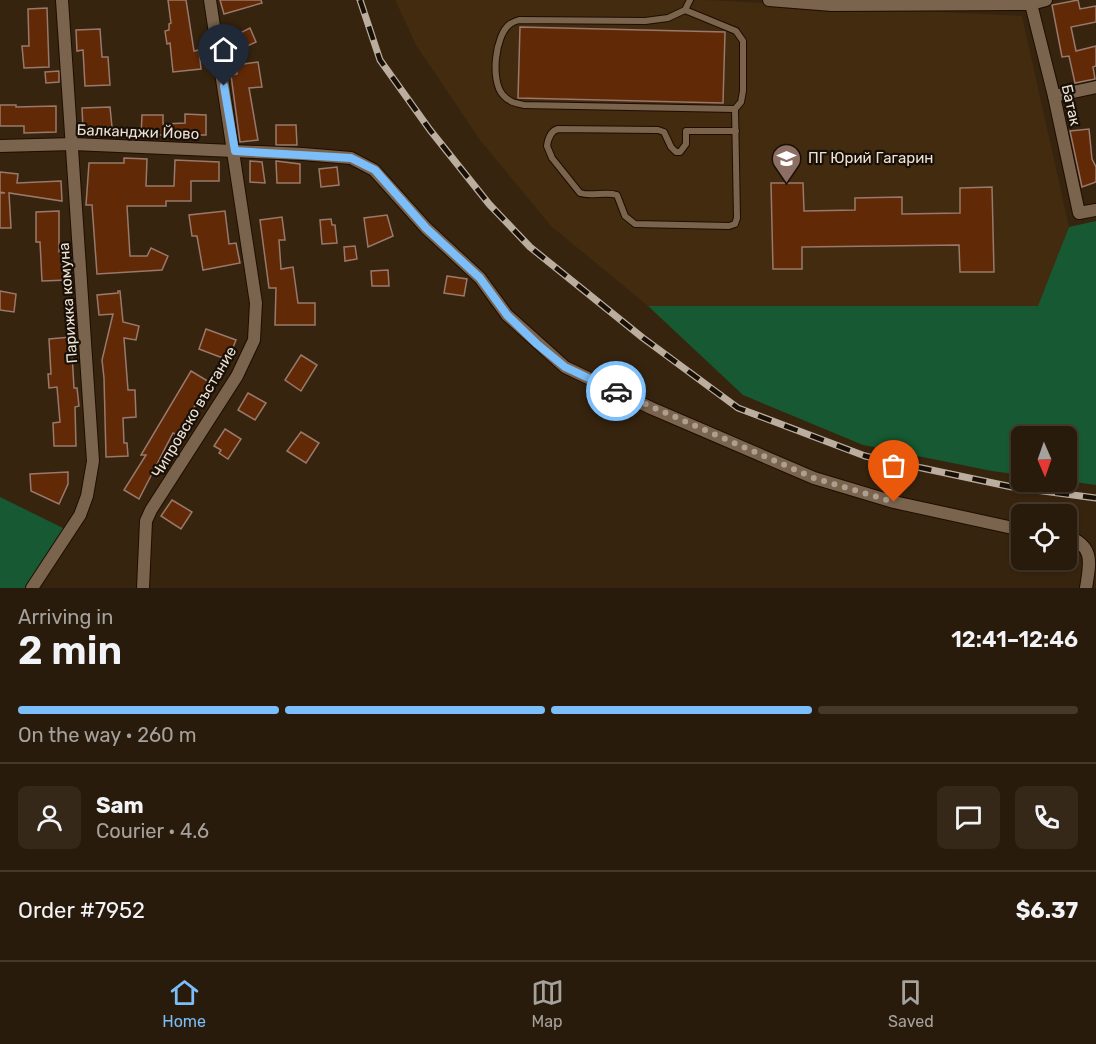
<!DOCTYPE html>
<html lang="en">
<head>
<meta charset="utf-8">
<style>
	:root { --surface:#291b0b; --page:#352819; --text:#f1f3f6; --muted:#a5a19d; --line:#45392c; --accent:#7bbef9 }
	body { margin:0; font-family:Rubik,sans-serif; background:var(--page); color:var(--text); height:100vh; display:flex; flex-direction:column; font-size:22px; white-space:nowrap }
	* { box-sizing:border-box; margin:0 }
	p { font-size:20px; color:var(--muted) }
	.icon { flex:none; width:33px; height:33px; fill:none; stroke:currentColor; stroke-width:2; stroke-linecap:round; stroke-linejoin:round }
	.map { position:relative; height:588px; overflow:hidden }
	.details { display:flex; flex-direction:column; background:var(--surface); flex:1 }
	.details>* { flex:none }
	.needle { width:39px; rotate:178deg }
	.controls { position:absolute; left:1011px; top:426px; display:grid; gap:12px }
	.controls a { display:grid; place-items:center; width:66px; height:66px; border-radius:9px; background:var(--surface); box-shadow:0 2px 4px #0004,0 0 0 2px var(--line); font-size:30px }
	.pin { position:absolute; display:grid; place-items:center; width:51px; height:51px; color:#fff; margin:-62px -26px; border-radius:50% 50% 50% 0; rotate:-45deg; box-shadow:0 0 6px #0007 }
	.pin .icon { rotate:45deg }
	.courier { position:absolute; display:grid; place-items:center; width:60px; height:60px; margin:-30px; border:4px solid #7bbef9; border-radius:50%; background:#fff; color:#222; box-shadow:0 2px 8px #0007 }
	.summary em { font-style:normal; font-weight:600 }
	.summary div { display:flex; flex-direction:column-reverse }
	.summary { display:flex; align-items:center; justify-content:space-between; height:102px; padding:0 18px }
	h1 { font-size:39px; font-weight:600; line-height:45px }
	.bar { display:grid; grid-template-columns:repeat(4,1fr); gap:9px 6px; align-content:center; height:72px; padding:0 18px }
	.bar i { height:8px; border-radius:4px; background:var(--line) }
	.bar .current { background:var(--accent) }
	.bar p { grid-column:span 4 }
	.line { display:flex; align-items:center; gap:15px; padding:0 18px; border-top:2px solid var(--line) }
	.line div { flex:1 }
	.round { display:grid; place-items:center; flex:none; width:63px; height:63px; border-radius:9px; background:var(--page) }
	.menu { display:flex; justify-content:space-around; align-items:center; height:84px; border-top:2px solid var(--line); background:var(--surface); font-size:16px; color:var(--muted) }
	.menu a { display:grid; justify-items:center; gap:3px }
	.menu .current { color:var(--accent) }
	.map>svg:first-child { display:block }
</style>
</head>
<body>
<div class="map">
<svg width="1096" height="588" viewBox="0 0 1096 588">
	<rect width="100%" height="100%" fill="#37240f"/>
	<!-- built -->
	<path fill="#432b0f" d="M 395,0 L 705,0 L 1022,16 L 1069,227 L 1039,306 L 648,306 L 551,226 L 480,140 L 416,45 Z"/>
	<!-- green -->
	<g fill="#175932">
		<path d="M 1096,221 L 1096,485 L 1067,481 L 1066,436 L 1022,436 L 1021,475 L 992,471 L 863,445 L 743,395 L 648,306 L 1038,306 L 1069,227 Z"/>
		<path d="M 0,497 L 69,531 L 32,588 L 0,588 Z"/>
	</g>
	<!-- building -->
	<g fill="#622907" stroke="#98796b" stroke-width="1.5">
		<path d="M 168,0 L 186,0 L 194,51 L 199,50 L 201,69 L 173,72 L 170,43 L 167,44 L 165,31 L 169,30 L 169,24 L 171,23 Z"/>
		<path d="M 220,0 L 261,0 L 262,3 L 224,14 Z"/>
		<path d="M 1078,0 L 1080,9 L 1096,6 L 1096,22 L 1071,27 L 1076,51 L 1096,46 L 1096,66 L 1093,67 L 1095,79 L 1075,83 L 1069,56 L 1062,57 L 1052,5 Z"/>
		<path d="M 47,8 L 49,67 L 24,68 L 22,46 L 29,46 L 28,9 Z"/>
		<path d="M 520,27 L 725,32 L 723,103 L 518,98 Z"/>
		<path d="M 250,28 L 256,42 L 239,50 L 235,40 L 242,37 L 240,33 Z"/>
		<path d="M 100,29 L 102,57 L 108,57 L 110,85 L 85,86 L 83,50 L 77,51 L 76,30 Z"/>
		<path d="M 258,62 L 262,87 L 249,88 L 258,140 L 240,142 L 231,75 L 237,74 L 236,65 Z"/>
		<path d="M 59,71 L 59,82 L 46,83 L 45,72 Z"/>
		<path d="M 0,105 L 16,105 L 16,107 L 56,106 L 56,132 L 24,133 L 24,126 L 0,126 Z"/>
		<path d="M 110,107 L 112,127 L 83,129 L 82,108 Z"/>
		<path d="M 185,114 L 206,115 L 206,135 L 141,135 L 142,115 L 163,115 L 163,124 L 185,123 Z"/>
		<path d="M 276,125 L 296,125 L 297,145 L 276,145 Z"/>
		<path d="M 1089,129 L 1092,159 L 1096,167 L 1096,182 L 1082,187 L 1070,131 Z"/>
		<path d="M 124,158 L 147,159 L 146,186 L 174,186 L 175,160 L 219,162 L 219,181 L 191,181 L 191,201 L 166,201 L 166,206 L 127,206 L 130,256 L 147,256 L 151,248 L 168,256 L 162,270 L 97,274 L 92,205 L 86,205 L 89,163 L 124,163 Z"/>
		<path d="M 250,161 L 262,162 L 265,183 L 250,182 Z"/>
		<path d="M 276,161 L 300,164 L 300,183 L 277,183 Z"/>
		<path d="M 337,167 L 339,185 L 321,187 L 319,169 Z"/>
		<path d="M 0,172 L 18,174 L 17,183 L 61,181 L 62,201 L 9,193 L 11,228 L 0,228 L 0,193 L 5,193 L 0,192 Z"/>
		<path d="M 771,183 L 803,183 L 804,211 L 855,210 L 855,198 L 902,197 L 902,214 L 960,213 L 960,188 L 992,187 L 994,272 L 960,272 L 959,245 L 802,247 L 802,269 L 773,269 Z"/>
		<path d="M 59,211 L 59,252 L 66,252 L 68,280 L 42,281 L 40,242 L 36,242 L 36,212 Z"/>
		<path d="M 225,211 L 229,244 L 236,243 L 240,263 L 203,270 L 197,236 L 192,236 L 189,215 Z"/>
		<path d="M 387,215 L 393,236 L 368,247 L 364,218 Z"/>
		<path d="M 282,217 L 285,240 L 279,240 L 281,269 L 293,267 L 298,303 L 315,303 L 315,325 L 275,325 L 276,288 L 269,288 L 260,220 Z"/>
		<path d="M 331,219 L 332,225 L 335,225 L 337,243 L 322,244 L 320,220 Z"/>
		<path d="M 355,246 L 357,259 L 345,261 L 344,247 Z"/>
		<path d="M 388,270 L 389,286 L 372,286 L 371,271 Z"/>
		<path d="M 447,276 L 467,279 L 464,296 L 444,293 Z"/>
		<path d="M 0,291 L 16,294 L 14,312 L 0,310 Z"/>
		<path d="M 118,291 L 120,291 L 123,322 L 139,326 L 136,340 L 124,338 L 128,390 L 135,390 L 136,417 L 123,418 L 124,443 L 127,443 L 128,456 L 106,457 L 104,378 L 102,360 L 113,314 L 99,315 L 97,295 L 118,293 Z"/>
		<path d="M 206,329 L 236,340 L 228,360 L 199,349 Z"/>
		<path d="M 71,337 L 74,388 L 77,388 L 79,406 L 75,407 L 76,446 L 54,446 L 53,423 L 60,422 L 57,387 L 49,388 L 48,374 L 51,374 L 49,339 Z"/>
		<path d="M 301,355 L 317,365 L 301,391 L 285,380 Z"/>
		<path d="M 191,371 L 211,383 L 201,400 L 199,399 L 178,435 L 173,433 L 139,499 L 124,490 L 146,455 L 141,455 Z"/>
		<path d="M 248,393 L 266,403 L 255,420 L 238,410 Z"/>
		<path d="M 225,429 L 241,439 L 228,459 L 219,453 L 221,450 L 214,446 Z"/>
		<path d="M 301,432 L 319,443 L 306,463 L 287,451 Z"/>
		<path d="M 68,472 L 68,484 L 59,504 L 31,491 L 30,474 Z"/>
		<path d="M 172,500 L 192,512 L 181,529 L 161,516 Z"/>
	</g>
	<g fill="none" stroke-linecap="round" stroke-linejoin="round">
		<defs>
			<g id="lane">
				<path d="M 685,10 L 736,31 L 743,41 L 743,91 L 741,102 L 735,109 L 524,105 C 515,103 509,102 503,95 C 490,81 495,35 510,24 C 513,22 516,21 519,20 L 645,21 L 668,18 L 685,10 L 690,0"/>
				<path d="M 735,109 L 737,218 L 735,224 L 729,226 L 635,224 L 625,216 L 617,195 C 605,191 592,197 580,193 L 552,158 L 547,146 C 548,139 550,131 558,129 L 658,130 L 664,132 L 671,147 L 676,152 L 680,152 L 686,144 L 686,131 L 736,131"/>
			</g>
			<g id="street">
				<path d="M 769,0 L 832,5 L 1031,4 L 1046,0"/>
				<path d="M 1031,4 L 1054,96 L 1079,213 L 1096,210"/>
				<path d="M 1054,96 L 1096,87"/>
				<path d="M 0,146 L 73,144 L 303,154 L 351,158 L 374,170 L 426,228 L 480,278 L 507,315 L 565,367 L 651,408 L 814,478 L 894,502 L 1022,530"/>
				<path d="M 1066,535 C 1095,547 1090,562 1086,588"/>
				<path d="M 32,588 L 80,515 L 87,496 L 93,461 L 62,0"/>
				<path d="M 143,588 L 146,521 L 151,510 L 237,376 L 254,340 L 256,303 L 210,0"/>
			</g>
		</defs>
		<!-- lane casing -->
		<use href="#lane" stroke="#1e0d00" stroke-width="8"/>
		<!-- street casing -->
		<use href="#street" stroke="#1e0d00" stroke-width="14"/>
		<!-- lane -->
		<use href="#lane" stroke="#7a644d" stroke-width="6"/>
		<!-- street -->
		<use href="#street" stroke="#7a644d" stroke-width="12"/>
		<defs>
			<path id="rail" d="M 360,0 L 380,60 L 430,130 L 489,204 L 530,247 L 643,338 L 738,408 L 865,456 L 1012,487 L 1096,498"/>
		</defs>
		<!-- rail casing -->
		<use href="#rail" stroke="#bcae9f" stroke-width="7"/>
		<!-- rail -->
		<use href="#rail" stroke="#181007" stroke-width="4.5" stroke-dasharray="14" stroke-linecap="butt"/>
	</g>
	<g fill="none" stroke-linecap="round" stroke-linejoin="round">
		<!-- done -->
		<path stroke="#ad9e8f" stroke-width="6" stroke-dasharray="0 10.8" d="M 616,391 L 814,478 L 894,502"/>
		<!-- route -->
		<path stroke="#7bbef9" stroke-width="8" d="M 224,86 L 235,151 L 351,158 L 375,170 L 426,228 L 480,278 L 507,315 L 537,344 L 565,367 L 616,391"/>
	</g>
	<!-- icons -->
	<defs>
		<symbol id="school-pin" viewBox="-11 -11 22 30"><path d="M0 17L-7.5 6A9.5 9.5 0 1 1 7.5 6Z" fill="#8d6e63" stroke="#181007"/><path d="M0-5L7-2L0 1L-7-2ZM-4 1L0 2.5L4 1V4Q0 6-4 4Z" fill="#fff"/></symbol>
	</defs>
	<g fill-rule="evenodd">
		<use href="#school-pin" x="770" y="142" width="33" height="45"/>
	</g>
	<g text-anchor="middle" stroke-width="4.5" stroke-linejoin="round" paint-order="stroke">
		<!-- street labels -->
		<g font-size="15" fill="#ede0d4" stroke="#181007">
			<text transform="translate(1071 105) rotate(77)" y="5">Батак</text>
			<text transform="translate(138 132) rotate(2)" y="5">Балканджи Йово</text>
			<text transform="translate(68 303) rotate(-94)" y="5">Парижка комуна</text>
			<text transform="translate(194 412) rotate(-59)" y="5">Чипровско въстание</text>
		</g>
		<!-- poi labels -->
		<g font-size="15" fill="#ede0d4" stroke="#181007" text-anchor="start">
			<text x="808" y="163">ПГ Юрий Гагарин</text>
		</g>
	</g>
</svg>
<div class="controls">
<a><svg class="needle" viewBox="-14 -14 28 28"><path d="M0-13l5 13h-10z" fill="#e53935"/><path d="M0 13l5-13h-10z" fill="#a5a19d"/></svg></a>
<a><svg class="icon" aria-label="locate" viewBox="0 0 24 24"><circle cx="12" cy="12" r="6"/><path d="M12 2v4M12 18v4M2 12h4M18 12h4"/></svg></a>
</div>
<div class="pin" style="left:894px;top:502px;background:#ea580c"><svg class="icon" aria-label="bag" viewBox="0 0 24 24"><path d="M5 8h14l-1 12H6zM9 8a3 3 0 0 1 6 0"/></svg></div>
<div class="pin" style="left:224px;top:86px;background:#1f2937"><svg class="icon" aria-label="home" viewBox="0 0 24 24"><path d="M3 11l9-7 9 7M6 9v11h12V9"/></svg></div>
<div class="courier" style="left:616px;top:391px"><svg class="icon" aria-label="car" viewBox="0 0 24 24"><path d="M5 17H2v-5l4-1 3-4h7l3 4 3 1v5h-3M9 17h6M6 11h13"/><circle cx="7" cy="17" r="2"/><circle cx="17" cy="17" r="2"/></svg></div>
</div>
<section class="details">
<div class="summary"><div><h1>2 min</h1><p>Arriving in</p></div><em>12:41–12:46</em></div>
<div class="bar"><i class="current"></i><i class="current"></i><i class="current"></i><i></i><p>On the way · 260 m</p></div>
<div class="line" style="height:108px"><a class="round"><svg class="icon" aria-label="person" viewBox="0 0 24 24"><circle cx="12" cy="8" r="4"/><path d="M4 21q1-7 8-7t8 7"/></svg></a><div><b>Sam</b><p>Courier · 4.6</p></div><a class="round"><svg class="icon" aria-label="chat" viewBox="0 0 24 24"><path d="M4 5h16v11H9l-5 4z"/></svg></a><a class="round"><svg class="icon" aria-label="phone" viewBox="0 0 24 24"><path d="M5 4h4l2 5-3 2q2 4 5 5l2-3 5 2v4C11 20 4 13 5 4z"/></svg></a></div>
<div class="line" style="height:78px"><div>Order #7952</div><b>$6.37</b></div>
</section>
<nav class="menu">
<a class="current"><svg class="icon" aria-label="home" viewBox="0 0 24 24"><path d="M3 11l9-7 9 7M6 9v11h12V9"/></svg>Home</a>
<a><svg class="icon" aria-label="map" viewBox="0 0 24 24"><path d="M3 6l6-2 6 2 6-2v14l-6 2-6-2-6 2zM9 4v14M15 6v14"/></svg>Map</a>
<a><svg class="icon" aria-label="saved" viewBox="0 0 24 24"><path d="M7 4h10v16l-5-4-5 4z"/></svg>Saved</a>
</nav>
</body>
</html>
